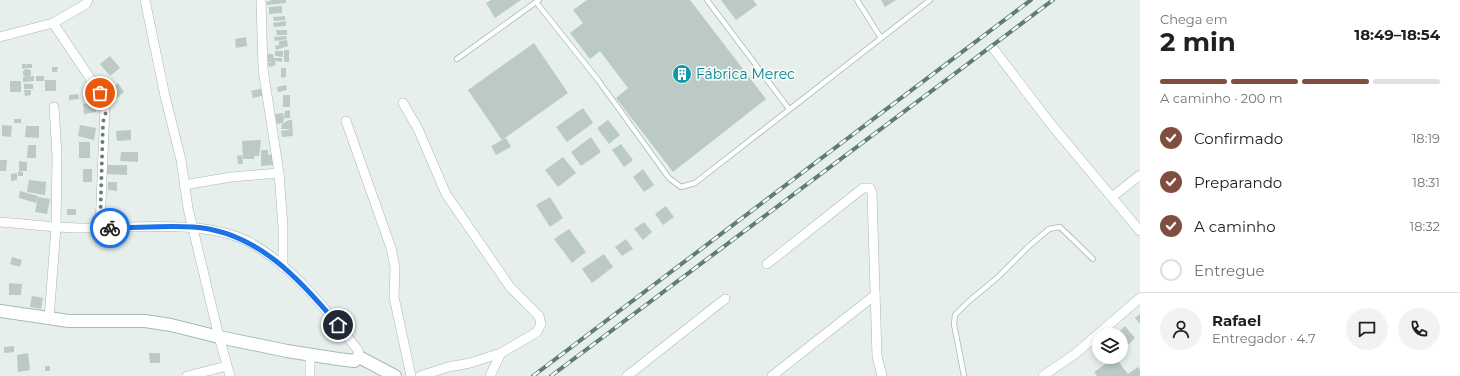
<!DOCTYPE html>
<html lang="pt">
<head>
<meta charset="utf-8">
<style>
	:root { --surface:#fff; --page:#f2f2f2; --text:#202124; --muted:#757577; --line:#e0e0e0; --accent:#7f4e3f }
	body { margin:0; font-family:Montserrat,sans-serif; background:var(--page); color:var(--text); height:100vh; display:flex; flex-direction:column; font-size:15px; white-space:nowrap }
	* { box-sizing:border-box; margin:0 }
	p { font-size:13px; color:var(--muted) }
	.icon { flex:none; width:22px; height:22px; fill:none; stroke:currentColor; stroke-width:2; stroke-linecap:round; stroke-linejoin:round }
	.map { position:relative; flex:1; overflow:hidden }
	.side { display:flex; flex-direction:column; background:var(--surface); width:320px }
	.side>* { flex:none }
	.fabs { position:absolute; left:1092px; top:328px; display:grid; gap:8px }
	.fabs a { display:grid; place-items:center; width:36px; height:36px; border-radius:50%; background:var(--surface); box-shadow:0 2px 6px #0003; font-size:20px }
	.pin { position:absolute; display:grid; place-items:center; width:34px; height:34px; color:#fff; margin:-17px; border:2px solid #fff; border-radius:50%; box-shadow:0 1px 4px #0007 }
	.courier { position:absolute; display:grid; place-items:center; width:40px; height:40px; margin:-20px; border:3px solid #1a73e8; border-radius:50%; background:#fff; color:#222; box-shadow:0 1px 5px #0007 }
	.summary em { font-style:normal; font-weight:700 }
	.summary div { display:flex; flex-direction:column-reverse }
	.summary { display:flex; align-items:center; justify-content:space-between; height:68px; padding:0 20px }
	h1 { font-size:26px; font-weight:700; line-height:30px }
	.bar { display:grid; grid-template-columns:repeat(4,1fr); gap:6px 4px; align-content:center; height:48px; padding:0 20px }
	.bar i { height:5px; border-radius:3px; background:var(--line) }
	.bar .selected { background:var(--accent) }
	.bar p { grid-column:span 4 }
	.line { display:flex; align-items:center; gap:10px; padding:0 20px; border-top:1px solid var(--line) }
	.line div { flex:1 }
	.round { display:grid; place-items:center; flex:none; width:42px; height:42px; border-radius:21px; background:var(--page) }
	ol { padding:0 20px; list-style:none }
	li { display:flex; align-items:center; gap:12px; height:44px }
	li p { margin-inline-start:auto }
	li .icon { padding:4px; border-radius:50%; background:var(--accent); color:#fff; stroke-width:4 }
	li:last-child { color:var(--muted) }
	li i { width:22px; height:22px; border:2px solid var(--line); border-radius:50% }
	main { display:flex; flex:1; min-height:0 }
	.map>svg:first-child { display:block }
</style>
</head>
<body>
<main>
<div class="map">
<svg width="1140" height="376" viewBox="0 0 1140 376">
	<rect width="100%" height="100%" fill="#e6efeb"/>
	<!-- building -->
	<g fill="#bbcac4">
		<path d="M 272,0 L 286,0 L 286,3 L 267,5 L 266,2 Z"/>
		<path d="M 491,0 L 521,0 L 495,18 L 486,3 Z"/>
		<path d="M 587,0 L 690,0 L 766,99 L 673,172 L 616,98 L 628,88 L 600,51 L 590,59 L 570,33 L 583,23 L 573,10 Z"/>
		<path d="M 721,0 L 753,0 L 757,5 L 736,20 Z"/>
		<path d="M 881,0 L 896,0 L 885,7 Z"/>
		<path d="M 282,6 L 282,13 L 269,14 L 269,7 Z"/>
		<path d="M 285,16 L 285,20 L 274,21 L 273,17 Z"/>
		<path d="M 286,21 L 286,26 L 274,27 L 273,23 Z"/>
		<path d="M 276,30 L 287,30 L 287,35 L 277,35 Z"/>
		<path d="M 286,36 L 287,39 L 275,41 L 274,37 Z"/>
		<path d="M 246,37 L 247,46 L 236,48 L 235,39 Z"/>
		<path d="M 287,40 L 288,46 L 276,50 L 275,46 L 279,45 L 279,41 Z"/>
		<path d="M 534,43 L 568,93 L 502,140 L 468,90 Z"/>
		<rect x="284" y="50" width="5" height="12"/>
		<path d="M 275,51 L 283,51 L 283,57 L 275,56 Z"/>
		<path d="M 268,54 L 273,54 L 274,58 L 282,58 L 282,62 L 275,61 L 274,58 L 276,65 L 269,67 L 268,63 L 272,62 L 268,62 Z"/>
		<path d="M 110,56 L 120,68 L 110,76 L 100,64 Z"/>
		<path d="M 22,64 L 26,64 L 27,68 L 22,69 Z"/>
		<rect x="27" y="64" width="5" height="4"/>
		<path d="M 52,67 L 58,67 L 57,72 L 52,72 Z"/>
		<path d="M 281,68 L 286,68 L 286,77 L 281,78 Z"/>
		<circle cx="27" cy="73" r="4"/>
		<path d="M 34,76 L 34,81 L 23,82 L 23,77 Z"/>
		<rect x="36" y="76" width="8" height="5"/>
		<rect x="45" y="80" width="11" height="11"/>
		<rect x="10" y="81" width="11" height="11"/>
		<path d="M 118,83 L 124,92 L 117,98 L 110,89 Z"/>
		<rect x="24" y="84" width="9" height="5"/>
		<path d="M 286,85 L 287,90 L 278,92 L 277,87 Z"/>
		<path d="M 264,88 L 265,95 L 253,98 L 251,91 Z"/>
		<path d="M 24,90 L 31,90 L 31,95 L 25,96 Z"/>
		<path d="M 78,94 L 79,99 L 69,100 L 69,95 Z"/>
		<rect x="283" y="95" width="7" height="12"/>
		<path d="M 95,103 L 96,112 L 84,114 L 83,104 Z"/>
		<path d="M 583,108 L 593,123 L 567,142 L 556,127 Z"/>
		<path d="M 290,110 L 290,118 L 284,118 L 283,123 L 277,124 L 275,114 L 283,113 L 284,118 L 285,111 Z"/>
		<rect x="14" y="119" width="7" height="4"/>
		<path d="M 289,120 L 292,120 L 293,136 L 282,137 L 281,131 L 292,129 L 281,129 L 282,124 Z"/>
		<path d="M 608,120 L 620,135 L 609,144 L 597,128 Z"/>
		<path d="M 2,125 L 12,126 L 11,137 L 2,136 Z"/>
		<path d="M 80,125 L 96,128 L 94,140 L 78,136 Z"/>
		<path d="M 26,126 L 39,126 L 39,138 L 25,137 Z"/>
		<path d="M 131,130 L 131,140 L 117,141 L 116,131 Z"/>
		<path d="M 591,137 L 601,152 L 581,166 L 571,152 Z"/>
		<path d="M 506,138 L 511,147 L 496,155 L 491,146 Z"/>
		<path d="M 261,140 L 259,156 L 254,156 L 254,159 L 243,159 L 242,141 Z"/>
		<rect x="79" y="142" width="11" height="16"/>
		<path d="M 621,144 L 633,160 L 624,167 L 612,150 Z"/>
		<path d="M 28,145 L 36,145 L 36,158 L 27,158 Z"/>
		<path d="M 261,150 L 268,150 L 268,155 L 274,154 L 274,165 L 261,166 Z"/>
		<path d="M 121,152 L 138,152 L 138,162 L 120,161 Z"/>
		<path d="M 242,155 L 243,164 L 238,164 L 237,156 Z"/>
		<path d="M 563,157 L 576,173 L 558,187 L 545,170 Z"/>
		<path d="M 0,160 L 7,160 L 6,171 L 0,171 Z"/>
		<path d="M 19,161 L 27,162 L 27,171 L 19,171 Z"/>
		<path d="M 107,165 L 127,165 L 127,175 L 107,174 Z"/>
		<rect x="83" y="169" width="9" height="13"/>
		<path d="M 643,169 L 654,185 L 644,192 L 633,177 Z"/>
		<path d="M 18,171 L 23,172 L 23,176 L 18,176 Z"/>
		<path d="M 17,173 L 17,180 L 11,181 L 11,174 Z"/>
		<path d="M 29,180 L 46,182 L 45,195 L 27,192 Z"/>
		<path d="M 108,182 L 117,182 L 117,191 L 108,190 Z"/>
		<path d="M 20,191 L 38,196 L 36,203 L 19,198 Z"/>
		<path d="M 38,197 L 50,199 L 47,214 L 35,212 Z"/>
		<path d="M 550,197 L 563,218 L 550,227 L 536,205 Z"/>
		<path d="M 666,206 L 674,217 L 663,225 L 655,214 Z"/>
		<rect x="67" y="209" width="9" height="6"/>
		<path d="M 644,222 L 652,232 L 643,240 L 634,229 Z"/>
		<path d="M 569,229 L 586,252 L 572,263 L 554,239 Z"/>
		<path d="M 626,239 L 633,249 L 622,256 L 615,247 Z"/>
		<path d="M 604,254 L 613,267 L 592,283 L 582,269 Z"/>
		<path d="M 12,257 L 22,260 L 20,267 L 10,264 Z"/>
		<path d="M 9,283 L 22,284 L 21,295 L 9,295 Z"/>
		<path d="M 32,296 L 43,298 L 41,309 L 30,307 Z"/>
		<path d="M 1140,314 L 1140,324 L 1135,318 Z"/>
		<path d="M 1125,326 L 1135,338 L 1128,345 L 1118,333 Z"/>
		<path d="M 14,346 L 14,352 L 4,353 L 4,347 Z"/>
		<path d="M 28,353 L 30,370 L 18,372 L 17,355 Z"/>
		<path d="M 149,353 L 160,353 L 160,363 L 150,363 Z"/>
		<path d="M 1115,357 L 1128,374 L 1138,367 L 1140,370 L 1140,376 L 1097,376 L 1094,372 Z"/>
		<rect x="45" y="366" width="5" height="5"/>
	</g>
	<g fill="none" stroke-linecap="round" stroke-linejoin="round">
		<defs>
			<g id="lane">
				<path d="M 707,0 L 789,109"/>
				<path d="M 857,0 L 881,38"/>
				<path d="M 536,2 L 598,80 L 669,178 L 681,187 L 695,183 L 930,0"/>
				<path d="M 457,59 L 539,0"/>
				<path d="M 964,376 L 954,324 L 955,315 L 968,302 L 998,277 L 1029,246 L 1049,229 L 1060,227 L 1093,259"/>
			</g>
			<g id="street">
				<path d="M 145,0 L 165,96 L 181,160 L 188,208 L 219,337 L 230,376"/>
				<path d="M 261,0 L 263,69 L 279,173 L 283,227 L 283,267"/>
				<path d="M 53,23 L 100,93 L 105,105 L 100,228"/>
				<path d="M 0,37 L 53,23 L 86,4 L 88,0"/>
				<path d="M 993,48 L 1050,123 L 1140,231"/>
				<path d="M 403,103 L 418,129 L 446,194 L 510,287 L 539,316 L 541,324 L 537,332 L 501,353 L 470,363 L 448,367 L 420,376"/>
				<path d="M 346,121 L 391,248 L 395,267 L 394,297 L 411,376"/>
				<path d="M 184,185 L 231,177 L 279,173"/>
				<path d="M 1112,197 L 1140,175"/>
				<path d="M 0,222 C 28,224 56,228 85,228 C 133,228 206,219 249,242 C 293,266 327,311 358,350 L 359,357"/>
				<path d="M 767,264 L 863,188 L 870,188 L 872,193 L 877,356 L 882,376"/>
				<path d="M 49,319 L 56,227 L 57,156 L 54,107"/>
				<path d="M 310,355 L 310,376"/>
				<path d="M 187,376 L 227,366"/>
				<path d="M 490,376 L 501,353"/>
				<path d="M 627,376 L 725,299"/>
				<path d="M 772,376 L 875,295"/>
				<path d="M 1043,376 L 1075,354 L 1140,298"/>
			</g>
			<path id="secondary" d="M 0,311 L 69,321 L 145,321 L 171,325 L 219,337 L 287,351 L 338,359 L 354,361 L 359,357 L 395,376"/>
		</defs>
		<!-- lane casing -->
		<use href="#lane" stroke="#a8b8b2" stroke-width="6"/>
		<!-- street casing -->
		<use href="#street" stroke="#a8b8b2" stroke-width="10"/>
		<!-- secondary casing -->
		<use href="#secondary" stroke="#a4bbb3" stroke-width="14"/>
		<!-- lane -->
		<use href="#lane" stroke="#fff" stroke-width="4.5"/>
		<!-- street -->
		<use href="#street" stroke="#fff" stroke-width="9"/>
		<!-- secondary -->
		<use href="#secondary" stroke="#fff" stroke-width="12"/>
		<defs>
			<g id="rail">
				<path d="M 533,376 L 1031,0"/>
				<path d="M 551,376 L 1053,0"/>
			</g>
		</defs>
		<!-- rail casing -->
		<use href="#rail" stroke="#5f7d75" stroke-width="4"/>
		<!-- rail -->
		<use href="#rail" stroke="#f7fbf9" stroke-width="2.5" stroke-dasharray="8" stroke-linecap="butt"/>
	</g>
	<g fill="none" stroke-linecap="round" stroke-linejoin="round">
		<!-- done -->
		<path stroke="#687f78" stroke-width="4" stroke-dasharray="0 7.2" d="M 100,93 L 106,112 L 103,122 L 100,228 L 110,228"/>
		<!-- route -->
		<path stroke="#1a73e8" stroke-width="5" d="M 110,228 C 137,228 166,225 193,227 C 256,231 300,279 338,325"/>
	</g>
	<!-- icons -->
	<defs>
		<symbol id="building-disc" viewBox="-11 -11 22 22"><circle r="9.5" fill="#0f9aa8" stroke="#f7fbf9"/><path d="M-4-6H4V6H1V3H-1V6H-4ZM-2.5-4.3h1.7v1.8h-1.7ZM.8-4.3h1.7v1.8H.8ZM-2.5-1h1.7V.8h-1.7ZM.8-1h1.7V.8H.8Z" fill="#fff"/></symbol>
	</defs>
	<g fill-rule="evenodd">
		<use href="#building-disc" x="671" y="63" width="22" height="22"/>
	</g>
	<g text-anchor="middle" stroke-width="3.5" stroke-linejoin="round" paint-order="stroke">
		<!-- culture labels -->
		<g font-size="14" fill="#0d838f" stroke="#f7fbf9" text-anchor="start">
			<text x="696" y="79">Fábrica Merec</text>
		</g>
	</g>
</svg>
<div class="fabs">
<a><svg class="icon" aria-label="layers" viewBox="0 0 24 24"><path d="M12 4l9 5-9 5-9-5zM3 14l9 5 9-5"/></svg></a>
</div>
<div class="pin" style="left:100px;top:93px;background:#ea580c"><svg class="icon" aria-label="bag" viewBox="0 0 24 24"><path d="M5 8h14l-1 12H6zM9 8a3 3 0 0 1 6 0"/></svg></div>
<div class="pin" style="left:338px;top:325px;background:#1f2937"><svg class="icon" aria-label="home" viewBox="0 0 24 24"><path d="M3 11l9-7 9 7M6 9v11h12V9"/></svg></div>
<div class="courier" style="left:110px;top:228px"><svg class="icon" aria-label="bike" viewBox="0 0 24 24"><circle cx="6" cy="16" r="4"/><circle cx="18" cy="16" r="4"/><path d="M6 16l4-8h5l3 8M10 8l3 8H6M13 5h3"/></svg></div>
</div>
<section class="side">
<div class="summary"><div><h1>2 min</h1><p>Chega em</p></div><em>18:49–18:54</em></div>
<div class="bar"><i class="selected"></i><i class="selected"></i><i class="selected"></i><i></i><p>A caminho · 200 m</p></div>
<ol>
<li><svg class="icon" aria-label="check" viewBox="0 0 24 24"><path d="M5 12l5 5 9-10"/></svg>Confirmado<p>18:19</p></li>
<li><svg class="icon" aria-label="check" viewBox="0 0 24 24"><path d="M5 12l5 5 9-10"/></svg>Preparando<p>18:31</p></li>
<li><svg class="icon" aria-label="check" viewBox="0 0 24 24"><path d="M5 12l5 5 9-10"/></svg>A caminho<p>18:32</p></li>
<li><i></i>Entregue</li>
</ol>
<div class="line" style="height:72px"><a class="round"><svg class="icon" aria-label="person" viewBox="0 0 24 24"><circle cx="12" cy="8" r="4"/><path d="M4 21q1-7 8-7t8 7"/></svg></a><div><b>Rafael</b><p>Entregador · 4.7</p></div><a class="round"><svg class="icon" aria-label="chat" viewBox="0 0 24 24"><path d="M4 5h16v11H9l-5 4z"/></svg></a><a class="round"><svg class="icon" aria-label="phone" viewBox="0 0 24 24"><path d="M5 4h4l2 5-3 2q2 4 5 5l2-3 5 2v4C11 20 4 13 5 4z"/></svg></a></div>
</section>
</main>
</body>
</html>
